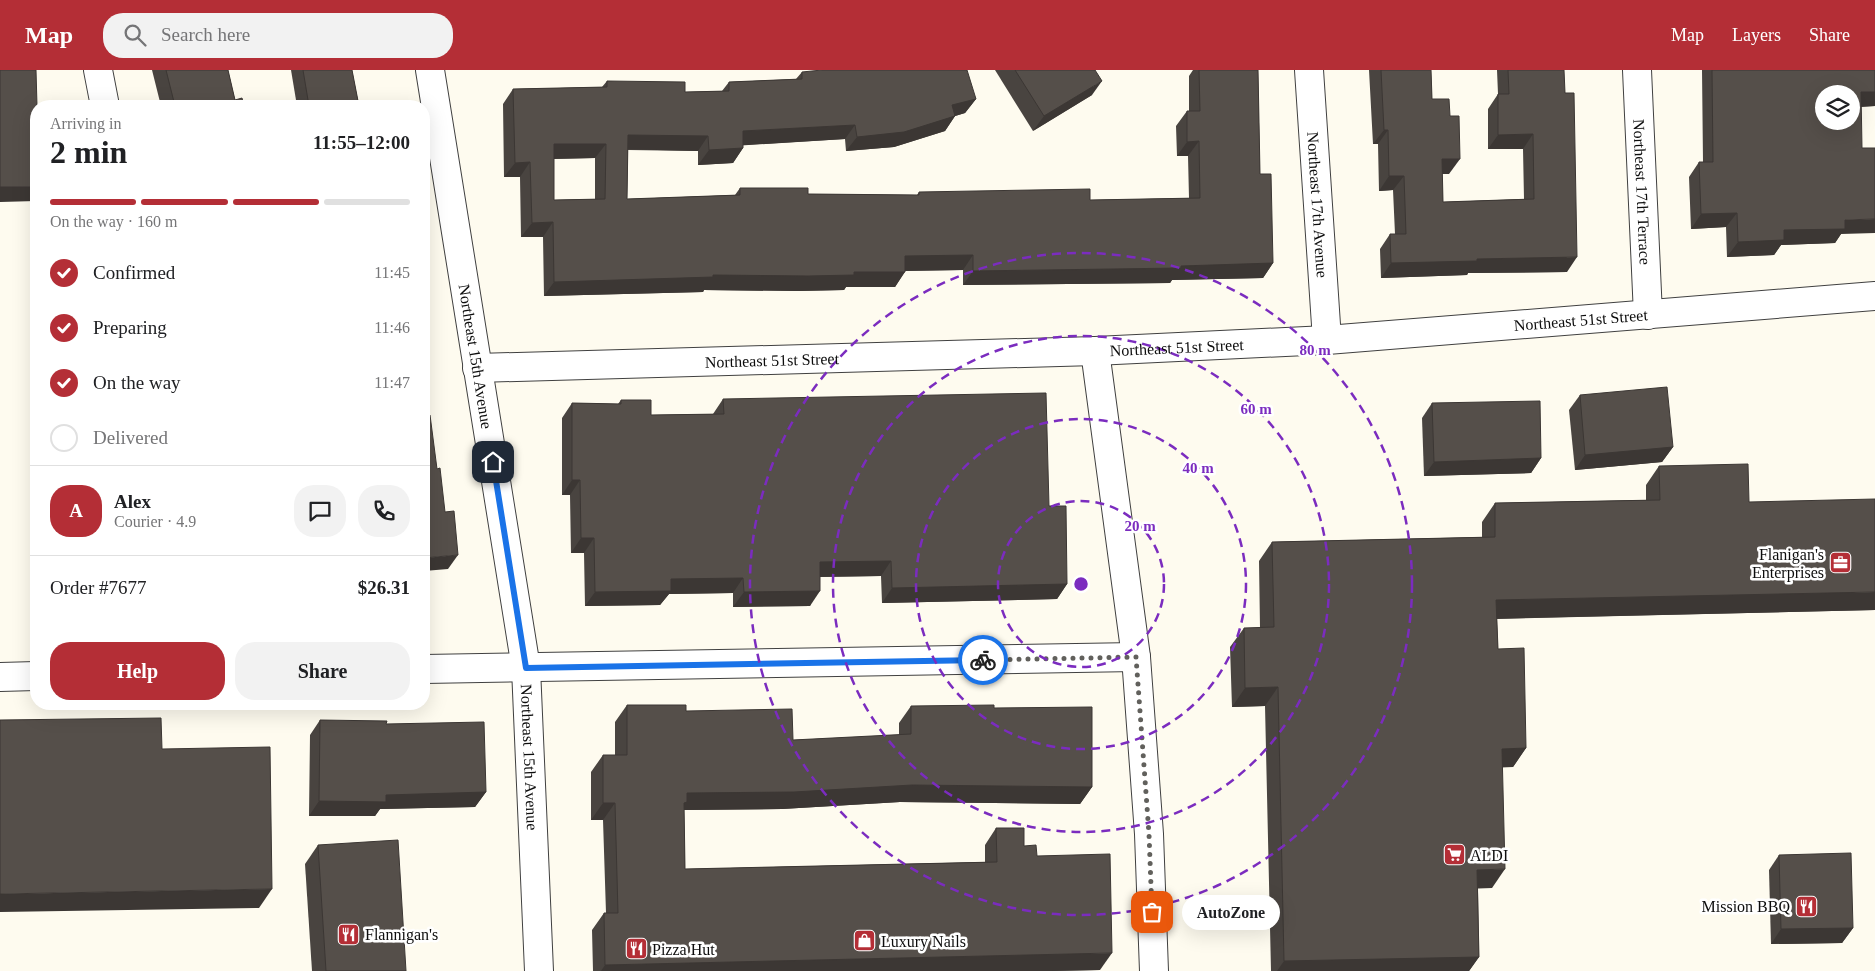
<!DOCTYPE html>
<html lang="en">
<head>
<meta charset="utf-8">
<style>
	:root { --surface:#fff; --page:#f2f2f2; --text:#202124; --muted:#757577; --line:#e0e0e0; --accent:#b42e36 }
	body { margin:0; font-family:Georgia,serif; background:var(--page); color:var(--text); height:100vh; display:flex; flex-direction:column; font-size:19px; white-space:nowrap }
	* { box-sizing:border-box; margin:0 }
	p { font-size:16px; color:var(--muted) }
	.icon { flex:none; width:28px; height:28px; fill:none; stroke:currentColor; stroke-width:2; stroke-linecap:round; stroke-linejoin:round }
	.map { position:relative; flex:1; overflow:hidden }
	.side { position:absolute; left:30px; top:30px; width:400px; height:610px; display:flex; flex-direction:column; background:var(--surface); border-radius:20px; box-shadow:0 5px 20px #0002 }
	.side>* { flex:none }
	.tools { position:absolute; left:1815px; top:15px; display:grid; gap:10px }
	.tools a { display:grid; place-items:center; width:45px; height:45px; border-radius:50%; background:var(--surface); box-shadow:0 5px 20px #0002; font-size:25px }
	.pin { position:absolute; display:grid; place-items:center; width:42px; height:42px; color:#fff; margin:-21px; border-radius:10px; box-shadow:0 2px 8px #0006 }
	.courier { position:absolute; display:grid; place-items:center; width:50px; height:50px; margin:-25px; border:4px solid #1a73e8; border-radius:50%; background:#fff; color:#222; box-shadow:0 1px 6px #0007 }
	.bubble { position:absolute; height:35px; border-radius:18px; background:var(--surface); box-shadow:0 5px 20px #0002; font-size:16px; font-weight:600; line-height:35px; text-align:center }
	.head em { font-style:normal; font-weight:600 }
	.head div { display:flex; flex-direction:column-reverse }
	.head { display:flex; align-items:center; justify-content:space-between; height:85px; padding:0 20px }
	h1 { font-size:32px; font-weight:600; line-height:38px }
	.bar { display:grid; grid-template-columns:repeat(4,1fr); gap:8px 5px; align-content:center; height:60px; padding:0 20px }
	.bar i { height:6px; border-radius:4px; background:var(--line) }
	.bar .on { background:var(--accent) }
	.bar p { grid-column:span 4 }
	.line { display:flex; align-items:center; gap:12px; padding:0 20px; border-top:1px solid var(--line) }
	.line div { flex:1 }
	.round { display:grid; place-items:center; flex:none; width:52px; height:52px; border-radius:20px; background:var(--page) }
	ol { padding:0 20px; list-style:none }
	li { display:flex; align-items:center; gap:15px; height:55px }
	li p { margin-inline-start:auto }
	li .icon { padding:5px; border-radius:50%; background:var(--accent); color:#fff; stroke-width:4 }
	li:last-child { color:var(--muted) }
	li i { width:28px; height:28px; border:2px solid var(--line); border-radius:50% }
	.cta { display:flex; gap:10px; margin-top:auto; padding:10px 20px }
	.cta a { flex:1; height:58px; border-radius:20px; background:var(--accent); color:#fff; font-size:20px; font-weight:600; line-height:58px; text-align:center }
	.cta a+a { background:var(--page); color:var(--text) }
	header { display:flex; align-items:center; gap:30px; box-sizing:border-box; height:70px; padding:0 25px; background:var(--accent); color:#fff }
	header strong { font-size:24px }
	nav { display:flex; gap:28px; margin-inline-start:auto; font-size:18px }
	.search { width:350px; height:45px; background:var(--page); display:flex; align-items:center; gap:12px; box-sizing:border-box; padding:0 18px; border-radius:20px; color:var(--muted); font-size:19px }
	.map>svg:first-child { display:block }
</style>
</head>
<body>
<header>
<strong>Map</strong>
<div class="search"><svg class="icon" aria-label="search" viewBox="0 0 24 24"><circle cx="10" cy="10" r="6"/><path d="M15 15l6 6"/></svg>Search here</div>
<nav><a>Map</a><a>Layers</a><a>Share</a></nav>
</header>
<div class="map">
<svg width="1875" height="901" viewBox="0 0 1875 901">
	<rect width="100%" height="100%" fill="#fefbef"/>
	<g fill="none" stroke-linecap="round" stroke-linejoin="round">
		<defs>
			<g id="minor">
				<path d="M 98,0 L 105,36"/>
				<path id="s1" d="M 430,0 L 526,598 L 539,901"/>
				<path id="s2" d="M 1309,0 L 1327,270"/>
				<path id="s3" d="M 1637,0 L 1648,245"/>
				<path d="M 1095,281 L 1136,587 L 1149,764 L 1154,901"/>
				<path id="s4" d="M 477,298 L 1095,281 L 1327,270 L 1875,226"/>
				<path d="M 424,599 L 1136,587"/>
				<path d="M 0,607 L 36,606"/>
			</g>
		</defs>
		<!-- minor casing -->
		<use href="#minor" stroke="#404040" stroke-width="30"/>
		<!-- minor -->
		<use href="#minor" stroke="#fff" stroke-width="28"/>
	</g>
	<!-- wall -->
	<g fill="#494440" fill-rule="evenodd">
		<path d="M 152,0 L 228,0 L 235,30 L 244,36 L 161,36 Z"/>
		<path d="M 291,0 L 352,0 L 359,36 L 297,36 Z"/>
		<path d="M 995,0 L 1095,0 L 1092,25 L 1033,61 Z"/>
		<path d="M 1193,0 L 1258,0 L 1260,104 L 1273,193 L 1263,208 L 1172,210 L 1170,213 L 963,215 L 963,200 L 905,201 L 895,217 L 846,217 L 844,220 L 798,221 L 704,220 L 703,222 L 544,226 L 543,167 L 521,167 L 520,107 L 504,107 L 503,34 L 513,19 L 602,17 L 607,11 L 685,22 L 722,21 L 729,12 L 796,9 L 802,2 L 976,29 L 965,43 L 955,46 L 945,61 L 894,77 L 846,81 L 845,69 L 743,75 L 743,78 L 733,93 L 698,95 L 698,81 L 628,80 L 627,129 L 735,125 L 740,118 L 808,124 L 917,125 L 919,122 L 1090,130 L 1189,128 L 1188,86 L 1177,86 L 1176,56 L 1187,41 L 1189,41 L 1189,6 ZM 595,88 L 595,129 L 554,130 L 554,89 Z"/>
		<path d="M 1369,0 L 1431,0 L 1432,29 L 1449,104 L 1442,104 L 1443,132 L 1524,129 L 1523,79 L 1488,79 L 1488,39 L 1498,24 L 1497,0 L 1564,0 L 1567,202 L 1468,203 L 1467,205 L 1381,208 L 1380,179 L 1390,164 L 1395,164 L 1393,120 L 1379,121 L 1378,74 L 1373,74 Z"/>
		<path d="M 1702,0 L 1875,0 L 1875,36 L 1861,37 L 1841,164 L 1835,173 L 1781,175 L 1774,185 L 1727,187 L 1726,157 L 1691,159 L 1689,107 L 1699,92 L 1703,92 Z"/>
		<path d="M 1580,325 L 1673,377 L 1662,392 L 1575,400 L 1569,340 Z"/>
		<path d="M 723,329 L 1049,436 L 1067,514 L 1057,529 L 882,533 L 881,506 L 820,507 L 810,536 L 733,537 L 733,523 L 669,524 L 660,535 L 585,536 L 584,483 L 571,483 L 570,425 L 562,425 L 562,348 L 572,333 L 618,334 L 621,330 L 651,345 L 713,344 Z"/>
		<path d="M 1432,333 L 1541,388 L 1531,403 L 1424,406 L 1422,348 Z"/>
		<path d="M 1659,396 L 1749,432 L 1875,540 L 1497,549 L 1498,579 L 1526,678 L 1513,697 L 1503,697 L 1492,818 L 1478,818 L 1479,887 L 1469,901 L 1271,901 L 1265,636 L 1232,637 L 1230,577 L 1244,558 L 1260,558 L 1259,491 L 1272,472 L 1482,467 L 1482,452 L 1495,433 L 1646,430 L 1646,415 Z"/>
		<path d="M 627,635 L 686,641 L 793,670 L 899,665 L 899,653 L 911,636 L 994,638 L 1092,717 L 1080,734 L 900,732 L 782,739 L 684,740 L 685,799 L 985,792 L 985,775 L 996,758 L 1024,776 L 1037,786 L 1100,900 L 1052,901 L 593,901 L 592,860 L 604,843 L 606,843 L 603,750 L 591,750 L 591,702 L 603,685 L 615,685 L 615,652 Z"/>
		<path d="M 320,650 L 386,654 L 486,722 L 475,737 L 380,739 L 375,746 L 309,746 L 310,665 Z"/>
		<path d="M 318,775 L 406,901 L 312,901 L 305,794 Z"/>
		<path d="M 1779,785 L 1853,858 L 1842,873 L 1771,874 L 1769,800 Z"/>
	</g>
	<!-- shaded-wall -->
	<g fill="#3c3734">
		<path d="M 1102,11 L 1092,25 L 1033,61 L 1044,46 Z"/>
		<path d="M 1861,22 L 1875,22 L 1875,36 L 1851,37 Z"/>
		<path d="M 976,29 L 965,43 L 942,50 L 952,35 Z"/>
		<path d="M 955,46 L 945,61 L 894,77 L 846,81 L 857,67 Z"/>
		<path d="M 855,55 L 845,69 L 733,76 L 743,61 Z"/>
		<path d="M 1384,60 L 1388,60 L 1378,74 L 1373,74 Z"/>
		<path d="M 1533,64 L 1523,79 L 1488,79 L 1498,65 Z"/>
		<path d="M 628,65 L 708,66 L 698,81 L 617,79 Z"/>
		<path d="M 1199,71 L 1188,86 L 1177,86 L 1187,72 Z"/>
		<path d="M 554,74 L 606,74 L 595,88 L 544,89 Z"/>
		<path d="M 743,78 L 733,93 L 698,95 L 709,80 Z"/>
		<path d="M 1442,89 L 1460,89 L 1449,104 L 1432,104 Z"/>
		<path d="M 530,92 L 520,107 L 504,107 L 515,93 Z"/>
		<path d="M 1389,106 L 1404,106 L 1393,120 L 1379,121 Z"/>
		<path d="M 0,117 L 36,117 L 36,131 L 0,132 Z"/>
		<path d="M 1737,143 L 1726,157 L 1691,159 L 1701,144 Z"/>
		<path d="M 1875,149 L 1875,163 L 1841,164 L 1835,173 L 1781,175 L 1774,185 L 1727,187 L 1738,172 L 1784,160 L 1845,150 Z"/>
		<path d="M 553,152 L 543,167 L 521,167 L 532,153 Z"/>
		<path d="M 973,185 L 963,200 L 895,201 L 905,186 Z"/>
		<path d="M 1577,187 L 1567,202 L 1468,203 L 1467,205 L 1381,208 L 1391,193 L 1477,189 Z"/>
		<path d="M 1273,193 L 1263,208 L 1172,210 L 1170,213 L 963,215 L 973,201 Z"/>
		<path d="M 854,202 L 905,202 L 895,217 L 846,217 L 844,220 L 798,221 L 704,220 L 703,222 L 544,226 L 554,212 L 713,205 Z"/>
		<path d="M 1673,377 L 1662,392 L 1575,400 L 1585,385 Z"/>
		<path d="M 1541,388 L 1531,403 L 1424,406 L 1434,392 Z"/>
		<path d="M 572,410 L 580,410 L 570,425 L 562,425 Z"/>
		<path d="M 581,468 L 594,468 L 584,483 L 571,483 Z"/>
		<path d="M 458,485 L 448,499 L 424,501 L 424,488 Z"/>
		<path d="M 891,491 L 881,506 L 809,507 L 820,492 Z"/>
		<path d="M 743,508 L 733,523 L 669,524 L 660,535 L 585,536 L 595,522 L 671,509 Z"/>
		<path d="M 1067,514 L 1057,529 L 882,533 L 892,518 Z"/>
		<path d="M 820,521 L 810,536 L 733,537 L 744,522 Z"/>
		<path d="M 1875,522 L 1875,540 L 1483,549 L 1496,530 Z"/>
		<path d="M 1278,617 L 1265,636 L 1232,637 L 1245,618 Z"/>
		<path d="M 1526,678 L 1513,697 L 1489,698 L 1502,679 Z"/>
		<path d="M 912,715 L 1092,717 L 1080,734 L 900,732 L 782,739 L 682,740 L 687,723 Z"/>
		<path d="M 486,722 L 475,737 L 380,739 L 375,746 L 309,746 L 319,731 L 386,725 Z"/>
		<path d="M 603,733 L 615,733 L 603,750 L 591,750 Z"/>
		<path d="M 1505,799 L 1492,818 L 1464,819 L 1477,800 Z"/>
		<path d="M 272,819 L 259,838 L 0,842 L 0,824 Z"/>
		<path d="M 1853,858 L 1842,873 L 1771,874 L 1781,859 Z"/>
		<path d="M 1112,883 L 1100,900 L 1052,901 L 601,901 L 605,895 Z"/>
		<path d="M 1479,887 L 1469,901 L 1277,901 L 1284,891 Z"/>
	</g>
	<!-- building -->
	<g fill="#554f4a" stroke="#3c3734" fill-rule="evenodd">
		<path d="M 0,0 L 36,0 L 37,36 L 36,117 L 0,117 Z"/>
		<path d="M 166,0 L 228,0 L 235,30 L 242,28 L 244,36 L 175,36 Z"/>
		<path d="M 303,0 L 352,0 L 359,36 L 309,36 Z"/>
		<path d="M 822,0 L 967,0 L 976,29 L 952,35 L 955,46 L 904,62 L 857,67 L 855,55 L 743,61 L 743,78 L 709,80 L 708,66 L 628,65 L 627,129 L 740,125 L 740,118 L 808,118 L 808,124 L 919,125 L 919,122 L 1090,119 L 1090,130 L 1200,128 L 1199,71 L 1187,72 L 1187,41 L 1200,41 L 1199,0 L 1258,0 L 1260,104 L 1271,104 L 1273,193 L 1181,196 L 1181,198 L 973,201 L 973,185 L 905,186 L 905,202 L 854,202 L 854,205 L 808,206 L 713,205 L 713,207 L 554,212 L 553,152 L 532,153 L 530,92 L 515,93 L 513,19 L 607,17 L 607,11 L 685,12 L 685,22 L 729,21 L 729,12 L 802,9 L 802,2 ZM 554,74 L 606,74 L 605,129 L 554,130 Z"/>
		<path d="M 1015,0 L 1095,0 L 1102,11 L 1044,46 Z"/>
		<path d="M 1381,0 L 1431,0 L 1432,29 L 1449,29 L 1450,46 L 1459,46 L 1460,89 L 1442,89 L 1443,132 L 1534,129 L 1533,64 L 1498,65 L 1498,24 L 1509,24 L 1508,0 L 1564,0 L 1565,23 L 1574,23 L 1577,187 L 1477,189 L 1477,191 L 1391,193 L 1390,164 L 1406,164 L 1404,106 L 1389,106 L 1388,60 L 1384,60 Z"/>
		<path d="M 1712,0 L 1875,0 L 1875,22 L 1861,22 L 1862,78 L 1875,78 L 1875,149 L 1845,150 L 1845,159 L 1784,160 L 1784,170 L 1738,172 L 1737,143 L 1701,144 L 1699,92 L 1713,92 ZM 1824,24 L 1851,24 L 1851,51 L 1824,51 Z"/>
		<path d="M 1667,317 L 1673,377 L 1585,385 L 1580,325 Z"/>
		<path d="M 424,318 L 428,346 L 430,345 L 437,399 L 440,398 L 445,442 L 454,441 L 458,485 L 424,488 Z"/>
		<path d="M 1046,323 L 1049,436 L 1066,436 L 1067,514 L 892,518 L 891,491 L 820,492 L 820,521 L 744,522 L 743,508 L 671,509 L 671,521 L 595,522 L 594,468 L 581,468 L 580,410 L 572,410 L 572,333 L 621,334 L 621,330 L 651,330 L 651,345 L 724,344 L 723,329 Z"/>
		<path d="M 1540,331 L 1541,388 L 1434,392 L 1432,333 Z"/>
		<path d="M 1748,394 L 1749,432 L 1875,429 L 1875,522 L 1496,530 L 1498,579 L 1524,578 L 1526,678 L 1502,679 L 1505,799 L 1477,800 L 1479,887 L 1284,891 L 1278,617 L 1245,618 L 1244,558 L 1274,557 L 1272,472 L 1495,467 L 1495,433 L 1660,430 L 1659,396 Z"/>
		<path d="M 627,635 L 686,635 L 686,641 L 792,639 L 793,670 L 911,664 L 911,636 L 994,635 L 994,638 L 1092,637 L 1092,717 L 912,715 L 794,722 L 687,723 L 687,732 L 684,733 L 685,799 L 997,792 L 996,758 L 1024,758 L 1024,776 L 1036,775 L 1037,786 L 1110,784 L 1112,883 L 605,895 L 604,843 L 618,843 L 615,733 L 603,733 L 603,685 L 627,685 Z"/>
		<path d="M 161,648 L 162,679 L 270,677 L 272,819 L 0,824 L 0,650 Z"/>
		<path d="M 320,650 L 387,651 L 386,654 L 484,652 L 486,722 L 386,725 L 386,732 L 319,731 Z"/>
		<path d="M 398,770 L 406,901 L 326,901 L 318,775 Z"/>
		<path d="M 1851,783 L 1853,858 L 1781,859 L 1779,785 Z"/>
	</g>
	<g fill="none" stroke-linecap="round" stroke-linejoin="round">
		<!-- done -->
		<path stroke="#61605c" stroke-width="5" stroke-dasharray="0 9" d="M 983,590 L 1136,587 L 1149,764 L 1152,842"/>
		<!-- route -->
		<path stroke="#1a73e8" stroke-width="6" d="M 493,392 L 526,598 L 983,590"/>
	</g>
	<!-- distance rings -->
	<g fill="none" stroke="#7b2cbf" stroke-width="2.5" stroke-dasharray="9 6">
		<circle cx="1081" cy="514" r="83"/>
		<circle cx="1081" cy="514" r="165"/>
		<circle cx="1081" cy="514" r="248"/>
		<circle cx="1081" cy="514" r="331"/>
	</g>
	<!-- icons -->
	<defs>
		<symbol id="office-square" viewBox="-11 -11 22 22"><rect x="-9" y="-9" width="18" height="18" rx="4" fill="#b42e36" stroke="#fff"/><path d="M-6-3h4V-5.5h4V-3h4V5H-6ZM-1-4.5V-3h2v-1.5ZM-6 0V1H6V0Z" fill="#fff"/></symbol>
		<symbol id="supermarket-square" viewBox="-11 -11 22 22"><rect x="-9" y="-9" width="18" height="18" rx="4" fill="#b42e36" stroke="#fff"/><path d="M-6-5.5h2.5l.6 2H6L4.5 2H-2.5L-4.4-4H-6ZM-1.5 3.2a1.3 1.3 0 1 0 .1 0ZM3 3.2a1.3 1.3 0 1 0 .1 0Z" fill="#fff"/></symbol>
		<symbol id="restaurant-square" viewBox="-11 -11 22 22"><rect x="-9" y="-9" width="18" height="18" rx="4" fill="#b42e36" stroke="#fff"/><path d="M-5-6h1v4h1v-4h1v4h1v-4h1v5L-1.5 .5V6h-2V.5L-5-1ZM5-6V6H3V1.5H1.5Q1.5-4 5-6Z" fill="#fff"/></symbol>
		<symbol id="shop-square" viewBox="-11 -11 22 22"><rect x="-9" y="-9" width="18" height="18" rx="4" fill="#b42e36" stroke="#fff"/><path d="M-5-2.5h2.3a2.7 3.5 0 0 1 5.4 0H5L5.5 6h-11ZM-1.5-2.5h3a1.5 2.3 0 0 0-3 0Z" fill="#fff"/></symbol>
	</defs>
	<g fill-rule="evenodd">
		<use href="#office-square" x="1828" y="480" width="25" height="25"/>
		<use href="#supermarket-square" x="1442" y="772" width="25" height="25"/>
		<use href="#restaurant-square" x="1794" y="824" width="25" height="25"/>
		<use href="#restaurant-square" x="336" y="852" width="25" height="25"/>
		<use href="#shop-square" x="852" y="858" width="25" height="25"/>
		<use href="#restaurant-square" x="624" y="866" width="25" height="25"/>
	</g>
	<g text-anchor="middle" stroke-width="5" stroke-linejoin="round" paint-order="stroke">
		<!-- street labels -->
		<g font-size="16" fill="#0d0d0d" stroke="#fff">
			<text dy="6" stroke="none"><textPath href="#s3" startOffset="122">Northeast 17th Terrace</textPath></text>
			<text dy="6" stroke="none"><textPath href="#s2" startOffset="135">Northeast 17th Avenue</textPath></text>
			<text dy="6" stroke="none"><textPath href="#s4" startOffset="1105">Northeast 51st Street</textPath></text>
			<text dy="6" stroke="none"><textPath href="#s4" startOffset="700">Northeast 51st Street</textPath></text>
			<text dy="6" stroke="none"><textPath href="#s1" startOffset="290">Northeast 15th Avenue</textPath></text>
			<text dy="6" stroke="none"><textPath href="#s4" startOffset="295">Northeast 51st Street</textPath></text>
			<text dy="6" stroke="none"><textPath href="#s1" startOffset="695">Northeast 15th Avenue</textPath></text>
		</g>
		<!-- poi labels -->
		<g font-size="16" fill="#0d0d0d" stroke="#fff" text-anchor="start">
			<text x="1824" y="490" text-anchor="end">Flanigan's<tspan x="1824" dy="18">Enterprises</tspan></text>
			<text x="1470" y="791">ALDI</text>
			<text x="1790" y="842" text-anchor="end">Mission BBQ</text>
			<text x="365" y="870">Flannigan's</text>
			<text x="881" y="877">Luxury Nails</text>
			<text x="652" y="885">Pizza Hut</text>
		</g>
	</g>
	<circle cx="1081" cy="514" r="8" fill="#7b2cbf" stroke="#fff" stroke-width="2.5"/>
	<g font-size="15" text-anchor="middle" font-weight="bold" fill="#7b2cbf" stroke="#fff" stroke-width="5" stroke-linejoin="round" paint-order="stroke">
		<text x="1315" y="285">80 m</text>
		<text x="1256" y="344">60 m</text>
		<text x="1198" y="403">40 m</text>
		<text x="1140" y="461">20 m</text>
	</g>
</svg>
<div class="tools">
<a><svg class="icon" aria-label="layers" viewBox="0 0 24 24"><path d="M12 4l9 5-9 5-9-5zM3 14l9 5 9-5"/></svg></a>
</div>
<div class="pin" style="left:1152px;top:842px;background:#ea580c"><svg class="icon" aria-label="bag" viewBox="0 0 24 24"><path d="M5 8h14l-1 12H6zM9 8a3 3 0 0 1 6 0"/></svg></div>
<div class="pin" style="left:493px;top:392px;background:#1f2937"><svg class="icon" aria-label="home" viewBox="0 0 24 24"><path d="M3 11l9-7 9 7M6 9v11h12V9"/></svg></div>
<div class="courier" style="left:983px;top:590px"><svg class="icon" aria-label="bike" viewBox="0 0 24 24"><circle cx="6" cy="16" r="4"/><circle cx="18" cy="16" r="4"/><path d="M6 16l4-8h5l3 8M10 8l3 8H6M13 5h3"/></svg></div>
<div class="bubble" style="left:1182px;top:825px;width:98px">AutoZone</div>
<section class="side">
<div class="head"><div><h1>2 min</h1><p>Arriving in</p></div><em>11:55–12:00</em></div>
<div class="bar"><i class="on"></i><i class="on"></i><i class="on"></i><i></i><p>On the way · 160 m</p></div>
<ol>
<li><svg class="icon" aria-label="check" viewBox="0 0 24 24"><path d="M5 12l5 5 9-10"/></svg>Confirmed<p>11:45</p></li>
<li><svg class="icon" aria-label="check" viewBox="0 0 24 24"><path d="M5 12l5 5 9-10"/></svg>Preparing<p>11:46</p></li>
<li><svg class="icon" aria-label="check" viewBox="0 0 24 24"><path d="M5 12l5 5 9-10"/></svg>On the way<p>11:47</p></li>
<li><i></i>Delivered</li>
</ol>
<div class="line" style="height:90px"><b class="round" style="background:var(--accent);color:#fff">A</b><div><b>Alex</b><p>Courier · 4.9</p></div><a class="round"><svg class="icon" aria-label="chat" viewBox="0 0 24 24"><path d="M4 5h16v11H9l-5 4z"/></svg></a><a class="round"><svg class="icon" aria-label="phone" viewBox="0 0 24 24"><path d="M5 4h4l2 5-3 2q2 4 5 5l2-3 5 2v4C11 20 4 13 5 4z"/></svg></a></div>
<div class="line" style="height:65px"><div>Order #7677</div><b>$26.31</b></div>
<div class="cta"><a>Help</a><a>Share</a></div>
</section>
</div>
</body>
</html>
